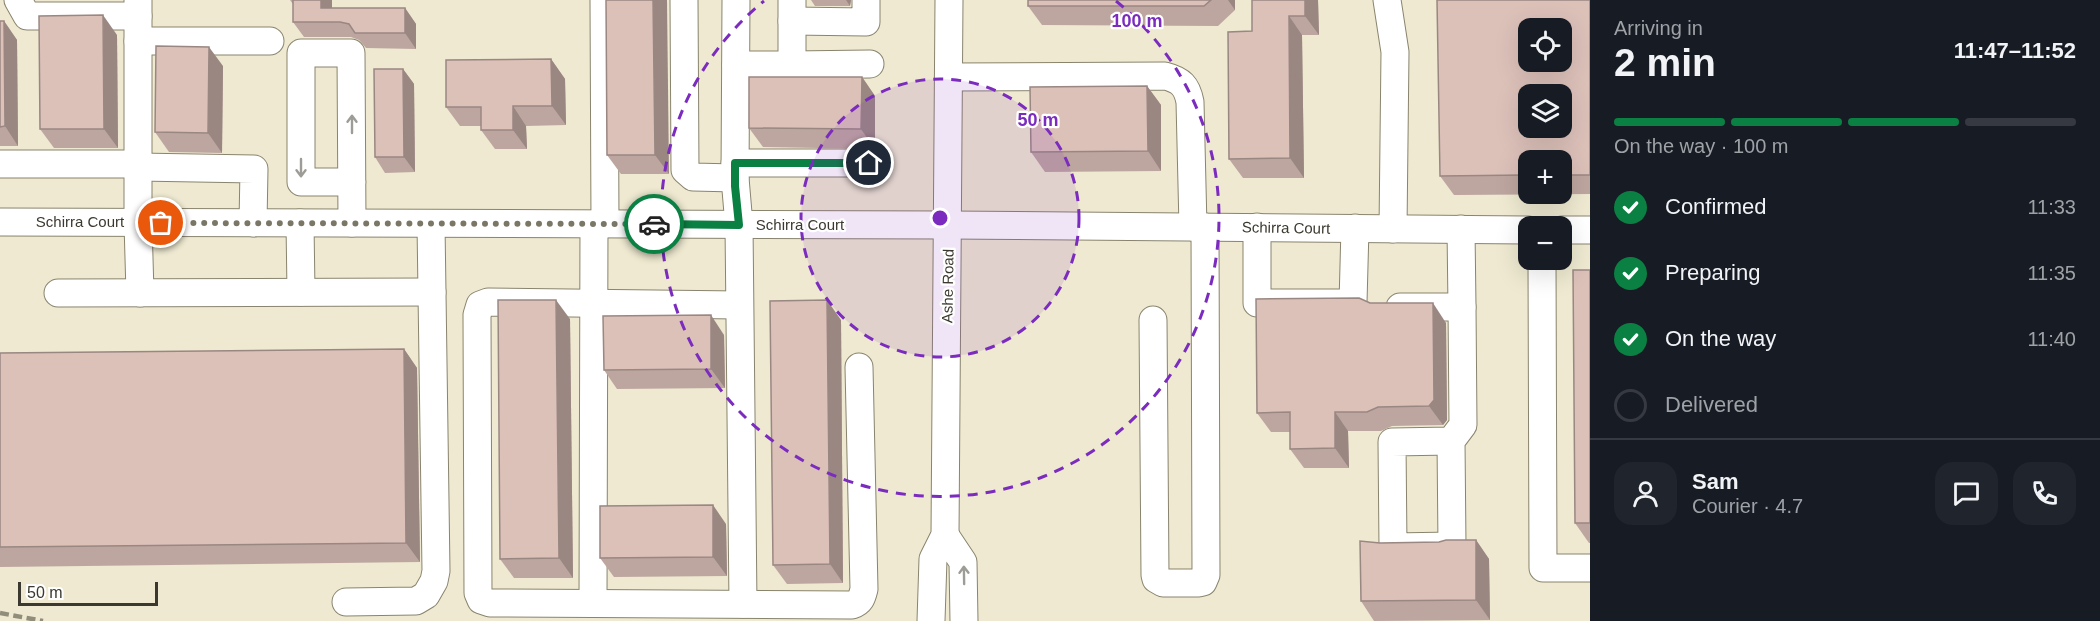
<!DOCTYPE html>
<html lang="en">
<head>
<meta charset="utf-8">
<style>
	:root { --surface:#171b24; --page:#20242c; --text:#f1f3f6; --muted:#9ea1a6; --line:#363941; --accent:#0b8043 }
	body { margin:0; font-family:Helvetica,sans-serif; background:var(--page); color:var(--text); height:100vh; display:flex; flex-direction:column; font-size:22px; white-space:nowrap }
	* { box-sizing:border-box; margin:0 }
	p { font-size:20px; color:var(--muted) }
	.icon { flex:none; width:33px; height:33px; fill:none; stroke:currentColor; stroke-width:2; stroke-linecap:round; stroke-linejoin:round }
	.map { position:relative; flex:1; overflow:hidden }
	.side { display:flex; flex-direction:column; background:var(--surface); width:510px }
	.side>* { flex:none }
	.buttons { position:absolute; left:1518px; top:18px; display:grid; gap:12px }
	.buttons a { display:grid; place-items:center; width:54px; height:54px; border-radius:12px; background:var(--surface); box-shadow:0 6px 24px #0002; font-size:30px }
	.scale { position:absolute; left:18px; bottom:15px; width:140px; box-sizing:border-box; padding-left:6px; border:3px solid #3b392f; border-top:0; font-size:16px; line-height:21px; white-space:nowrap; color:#3b392f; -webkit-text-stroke:4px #fff; paint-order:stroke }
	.pin { position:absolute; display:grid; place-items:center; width:51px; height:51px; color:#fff; margin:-26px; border:3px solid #fff; border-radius:50%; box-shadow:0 2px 6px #0007 }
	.courier { position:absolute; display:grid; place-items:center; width:60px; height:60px; margin:-30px; border:4px solid #0b8043; border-radius:50%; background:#fff; color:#222; box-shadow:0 2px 8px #0007 }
	.summary em { font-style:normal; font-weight:800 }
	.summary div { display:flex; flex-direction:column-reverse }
	.summary { display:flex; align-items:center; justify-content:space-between; height:102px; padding:0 24px }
	h1 { font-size:39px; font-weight:800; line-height:45px }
	.bar { display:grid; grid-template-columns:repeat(4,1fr); gap:9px 6px; align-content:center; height:72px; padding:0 24px }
	.bar i { height:8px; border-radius:4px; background:var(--line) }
	.bar .current { background:var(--accent) }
	.bar p { grid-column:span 4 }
	.line { display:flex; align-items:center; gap:15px; padding:0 24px; border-top:2px solid var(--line) }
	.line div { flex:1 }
	.round { display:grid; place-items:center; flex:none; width:63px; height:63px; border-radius:18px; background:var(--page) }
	ol { padding:0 24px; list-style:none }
	li { display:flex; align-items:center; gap:18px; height:66px }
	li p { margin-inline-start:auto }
	li .icon { padding:6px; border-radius:50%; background:var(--accent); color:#fff; stroke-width:4 }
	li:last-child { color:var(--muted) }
	li i { width:33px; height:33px; border:3px solid var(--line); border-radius:50% }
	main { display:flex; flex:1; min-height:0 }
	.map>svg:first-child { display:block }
</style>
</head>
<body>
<main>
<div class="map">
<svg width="1590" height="621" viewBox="0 0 1590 621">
	<rect width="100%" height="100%" fill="#eee9d0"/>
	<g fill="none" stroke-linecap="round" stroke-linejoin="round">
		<defs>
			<g id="minor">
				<path d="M 18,0 L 27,16 L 138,16"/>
				<path d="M 138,0 L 138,223 L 140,293"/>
				<path d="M 604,0 L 605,224"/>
				<path d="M 684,0 L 685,170 L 693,177 L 735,178 L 739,225 L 743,604"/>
				<path d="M 1387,0 L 1395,52 L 1393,229"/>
				<path d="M 792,21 L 866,22 L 866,0"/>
				<path d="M 138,41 L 270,41"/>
				<path d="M 736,65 L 792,65 L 792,0"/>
				<path d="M 792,65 L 870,64"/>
				<path d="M 949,77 L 1165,76 C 1181,80 1187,86 1190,102 L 1193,227"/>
				<path d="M 735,163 L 869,163"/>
				<path d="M 0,164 L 138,164"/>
				<path d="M 138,167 L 254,169 L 253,223"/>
				<path d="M 735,178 L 736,0"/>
				<path d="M 352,182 L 301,182 L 301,53 L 351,53 L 352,223"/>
				<path d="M 0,222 L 948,225 L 1528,230"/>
				<path d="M 300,223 L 301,292"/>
				<path d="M 1257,227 L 1257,303 L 1353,303 L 1355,228"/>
				<path d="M 1562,230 L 1590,230"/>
				<path d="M 1542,260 L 1543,568 L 1590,568"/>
				<path d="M 58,293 L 432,292"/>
				<path d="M 739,305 L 488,302 L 480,305 L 477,315 L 478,593 L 481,600 L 490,603 L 852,605 C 861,602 862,597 864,589 L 859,367"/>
				<path d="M 1400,307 L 1462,307 L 1461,229"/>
				<path d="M 1153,320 L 1155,575 L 1156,579 L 1163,583 L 1199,583 L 1203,582 L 1206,575 L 1205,227"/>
				<path d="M 1451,441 L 1392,442 L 1393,547 L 1452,546 L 1451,441 L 1463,425 L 1462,307"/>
				<path d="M 945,535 L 963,562 L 964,621"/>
				<path d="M 346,602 L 416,601 L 426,595 L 434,581 L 436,571 L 431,224"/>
				<path d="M 593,603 L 594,224"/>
				<path d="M 931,621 L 933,559 L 945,535 L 949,0"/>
			</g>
		</defs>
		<!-- minor casing -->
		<use href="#minor" stroke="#89846e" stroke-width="29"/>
		<!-- minor -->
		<use href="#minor" stroke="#fff" stroke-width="27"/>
		<!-- rail -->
		<path stroke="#908d7b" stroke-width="4.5" stroke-dasharray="9 4.5" stroke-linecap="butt" d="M 0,613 L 43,621"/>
	</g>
	<!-- wall -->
	<g fill="#bda69f" fill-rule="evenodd">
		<path d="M 290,0 L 332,0 L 332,8 L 405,8 L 416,24 L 416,49 L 366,48 L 359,40 L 351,37 L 304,37 L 293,22 L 293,4 Z"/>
		<path d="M 606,0 L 669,174 L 621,174 L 607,155 Z"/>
		<path d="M 811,0 L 851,0 L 850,6 L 815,6 Z"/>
		<path d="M 1009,0 L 1235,0 L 1235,10 L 1218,26 L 1042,25 L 1028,6 L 1028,0 Z"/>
		<path d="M 1318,0 L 1319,35 L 1302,35 L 1304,178 L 1243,178 L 1229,159 L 1252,31 Z"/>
		<path d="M 1590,0 L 1590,194 L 1454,195 L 1440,176 ZM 1528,160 L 1562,160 L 1562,194 L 1528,194 Z"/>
		<path d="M 0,21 L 4,21 L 17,40 L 18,146 L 0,146 Z"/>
		<path d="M 117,35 L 118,148 L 54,148 L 40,129 Z"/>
		<path d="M 551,59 L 565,79 L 566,125 L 526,126 L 527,149 L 495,149 L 481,130 L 481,126 L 460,126 L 446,107 Z"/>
		<path d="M 223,66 L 222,153 L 169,152 L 155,132 Z"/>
		<path d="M 403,69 L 414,84 L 415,172 L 385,173 L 375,157 Z"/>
		<path d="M 862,77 L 875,96 L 875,149 L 763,147 L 749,128 Z"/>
		<path d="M 1147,86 L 1161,105 L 1161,171 L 1045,172 L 1031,152 Z"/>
		<path d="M 1590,270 L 1590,543 L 1589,543 L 1575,523 Z"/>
		<path d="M 570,319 L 573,578 L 514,578 L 500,559 Z"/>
		<path d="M 841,320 L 843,583 L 787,584 L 773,565 Z"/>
		<path d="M 1446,323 L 1447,420 L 1443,425 L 1392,426 L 1381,431 L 1348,431 L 1349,468 L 1304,468 L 1290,449 L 1290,432 L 1271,432 L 1257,413 Z"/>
		<path d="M 724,335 L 725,388 L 617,389 L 604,370 Z"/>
		<path d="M 404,349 L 417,368 L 420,562 L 0,567 L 0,353 Z"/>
		<path d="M 726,524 L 727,576 L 614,577 L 600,558 Z"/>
		<path d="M 1476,540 L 1489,559 L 1490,620 L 1374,621 L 1361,601 L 1380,543 L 1439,542 Z"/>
	</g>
	<!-- shaded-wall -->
	<g fill="#9a8782">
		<path d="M 321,0 L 332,0 L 332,23 L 321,8 Z"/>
		<path d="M 653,0 L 667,0 L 669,174 L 655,155 Z"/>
		<path d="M 846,0 L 851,0 L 850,6 Z"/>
		<path d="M 1228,0 L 1235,0 L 1235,10 Z"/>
		<path d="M 1305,0 L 1318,0 L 1319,35 L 1305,16 Z"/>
		<path d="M 405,8 L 416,24 L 416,49 L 405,33 Z"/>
		<path d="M 103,15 L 117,35 L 118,148 L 104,129 Z"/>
		<path d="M 1289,16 L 1302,35 L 1304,178 L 1290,158 Z"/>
		<path d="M 4,21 L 17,40 L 18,146 L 5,126 Z"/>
		<path d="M 209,47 L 223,66 L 222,153 L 208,133 Z"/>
		<path d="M 551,59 L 565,79 L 566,125 L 552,106 Z"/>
		<path d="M 403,69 L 414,84 L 415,172 L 404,157 Z"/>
		<path d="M 862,77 L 875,96 L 875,149 L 861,129 Z"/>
		<path d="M 1147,86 L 1161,105 L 1161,171 L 1148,151 Z"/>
		<path d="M 513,106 L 526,126 L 527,149 L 513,130 Z"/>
		<path d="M 556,300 L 570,319 L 573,578 L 559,558 Z"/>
		<path d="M 827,300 L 841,320 L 843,583 L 830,564 Z"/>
		<path d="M 1433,303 L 1446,323 L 1447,420 L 1443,425 L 1429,406 Z"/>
		<path d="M 711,315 L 724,335 L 725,388 L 711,369 Z"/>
		<path d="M 404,349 L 417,368 L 420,562 L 406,543 Z"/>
		<path d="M 1335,412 L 1348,431 L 1349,468 L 1335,448 Z"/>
		<path d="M 713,505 L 726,524 L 727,576 L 713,557 Z"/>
		<path d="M 1476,540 L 1489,559 L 1490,620 L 1476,600 Z"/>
	</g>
	<!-- building -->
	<g fill="#dcc1b9" stroke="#9a8782" stroke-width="1.5" fill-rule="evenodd">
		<path d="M 293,0 L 321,0 L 321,8 L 405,8 L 405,33 L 355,33 L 349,24 L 340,22 L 293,22 Z"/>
		<path d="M 606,0 L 653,0 L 655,155 L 607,155 Z"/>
		<path d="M 1028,0 L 1211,0 L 1204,6 L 1028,6 Z"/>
		<path d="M 1252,0 L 1305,0 L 1305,16 L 1289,16 L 1290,158 L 1229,159 L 1228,32 L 1252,31 Z"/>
		<path d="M 1437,0 L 1590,0 L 1590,175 L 1562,175 L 1562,160 L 1528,160 L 1528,175 L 1440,176 ZM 1528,28 L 1562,28 L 1562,62 L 1528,62 ZM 1528,94 L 1562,94 L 1562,128 L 1528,128 Z"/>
		<path d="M 103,15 L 104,129 L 40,129 L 39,16 Z"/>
		<path d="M 0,21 L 4,21 L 5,126 L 0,127 Z"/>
		<path d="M 156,46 L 209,47 L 208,133 L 155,132 Z"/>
		<path d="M 551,59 L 552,106 L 513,106 L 513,130 L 481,130 L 481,107 L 446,107 L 446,60 Z"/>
		<path d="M 374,69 L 403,69 L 404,157 L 375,157 Z"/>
		<path d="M 749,77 L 862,77 L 861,129 L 749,128 Z"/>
		<path d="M 1147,86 L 1148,151 L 1031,152 L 1030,87 Z"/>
		<path d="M 1573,270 L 1590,270 L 1590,523 L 1575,523 Z"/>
		<path d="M 1359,298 L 1370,303 L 1433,303 L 1434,400 L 1429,406 L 1378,407 L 1367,412 L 1335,412 L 1335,448 L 1290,449 L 1290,412 L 1257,413 L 1256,299 Z"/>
		<path d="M 498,300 L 556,300 L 559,558 L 500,559 Z"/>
		<path d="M 827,300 L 830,564 L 773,565 L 770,301 Z"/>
		<path d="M 711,315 L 711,369 L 604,370 L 603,316 Z"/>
		<path d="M 404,349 L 406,543 L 0,547 L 0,353 Z"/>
		<path d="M 713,505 L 713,557 L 600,558 L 600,506 Z"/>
		<path d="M 1446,540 L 1476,540 L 1476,600 L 1361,601 L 1360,541 L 1380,543 L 1439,542 Z"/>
	</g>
	<!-- one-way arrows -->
	<defs><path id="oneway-shaft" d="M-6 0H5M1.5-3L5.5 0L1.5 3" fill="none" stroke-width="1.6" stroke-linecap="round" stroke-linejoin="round" transform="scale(1.5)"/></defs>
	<g stroke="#9d9c97">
		<use href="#oneway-shaft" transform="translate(352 124) rotate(-90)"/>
		<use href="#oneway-shaft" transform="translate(301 168) rotate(90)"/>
		<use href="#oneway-shaft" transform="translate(964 575) rotate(-91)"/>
	</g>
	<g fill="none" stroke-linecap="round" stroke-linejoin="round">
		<!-- done -->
		<path stroke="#7a7767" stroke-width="6" stroke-dasharray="0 10.8" d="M 161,223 L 654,224"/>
		<!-- route -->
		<path stroke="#0b8043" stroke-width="8" d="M 654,224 L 739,225 L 735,186 L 735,163 L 869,163"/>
	</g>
	<!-- distance rings -->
	<circle cx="940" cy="218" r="139" fill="#7b2cbf" fill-opacity=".12"/>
	<g fill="none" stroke="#7b2cbf" stroke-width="3" stroke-dasharray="10 8">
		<circle cx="940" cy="218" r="139"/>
		<path d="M1116 1A279 279 0 1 1 764 1"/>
	</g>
	<g text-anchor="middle" stroke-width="4.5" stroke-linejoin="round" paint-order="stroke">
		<!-- street labels -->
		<g font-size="15" fill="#3b392f" stroke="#fff">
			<text x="80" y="227">Schirra Court</text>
			<text x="800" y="230">Schirra Court</text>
			<text transform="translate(1286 228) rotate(1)" y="5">Schirra Court</text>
			<text transform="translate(948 286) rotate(-89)" y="5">Ashe Road</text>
		</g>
	</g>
	<circle cx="940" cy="218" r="9" fill="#7b2cbf" stroke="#fff" stroke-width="3"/>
	<g font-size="18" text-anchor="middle" font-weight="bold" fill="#7b2cbf" stroke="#fff" stroke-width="4.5" stroke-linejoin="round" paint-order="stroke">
		<text x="1137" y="27">100 m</text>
		<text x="1038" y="126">50 m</text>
	</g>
</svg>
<div class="buttons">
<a><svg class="icon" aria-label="locate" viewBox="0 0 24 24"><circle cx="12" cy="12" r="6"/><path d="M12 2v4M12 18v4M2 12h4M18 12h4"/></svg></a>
<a><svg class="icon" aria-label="layers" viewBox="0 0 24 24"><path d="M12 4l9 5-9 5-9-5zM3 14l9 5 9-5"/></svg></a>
<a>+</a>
<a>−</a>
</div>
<div class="scale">50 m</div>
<div class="pin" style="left:161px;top:223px;background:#ea580c"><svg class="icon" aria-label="bag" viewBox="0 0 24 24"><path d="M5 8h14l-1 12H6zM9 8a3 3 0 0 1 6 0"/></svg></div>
<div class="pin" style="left:869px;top:163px;background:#1f2937"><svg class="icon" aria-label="home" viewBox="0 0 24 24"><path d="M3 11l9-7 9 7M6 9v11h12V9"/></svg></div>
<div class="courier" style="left:654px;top:224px"><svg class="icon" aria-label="car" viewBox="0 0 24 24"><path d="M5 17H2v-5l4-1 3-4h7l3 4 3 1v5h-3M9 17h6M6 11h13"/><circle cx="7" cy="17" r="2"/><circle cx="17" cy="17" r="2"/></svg></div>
</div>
<section class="side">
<div class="summary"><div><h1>2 min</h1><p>Arriving in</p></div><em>11:47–11:52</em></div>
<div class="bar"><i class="current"></i><i class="current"></i><i class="current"></i><i></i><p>On the way · 100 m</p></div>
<ol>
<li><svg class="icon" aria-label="check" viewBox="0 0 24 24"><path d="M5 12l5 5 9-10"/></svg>Confirmed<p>11:33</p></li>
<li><svg class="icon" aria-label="check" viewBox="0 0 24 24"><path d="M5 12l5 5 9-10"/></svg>Preparing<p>11:35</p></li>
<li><svg class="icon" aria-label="check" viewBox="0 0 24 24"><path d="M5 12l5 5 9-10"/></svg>On the way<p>11:40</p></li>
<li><i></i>Delivered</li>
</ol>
<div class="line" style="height:108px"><a class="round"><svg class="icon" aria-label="person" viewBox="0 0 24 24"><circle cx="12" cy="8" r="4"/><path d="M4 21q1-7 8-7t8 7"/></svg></a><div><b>Sam</b><p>Courier · 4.7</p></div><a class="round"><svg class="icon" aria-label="chat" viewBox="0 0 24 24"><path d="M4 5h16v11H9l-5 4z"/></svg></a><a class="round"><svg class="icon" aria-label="phone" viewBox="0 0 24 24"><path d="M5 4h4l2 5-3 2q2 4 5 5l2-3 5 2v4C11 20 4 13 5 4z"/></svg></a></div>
</section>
</main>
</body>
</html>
